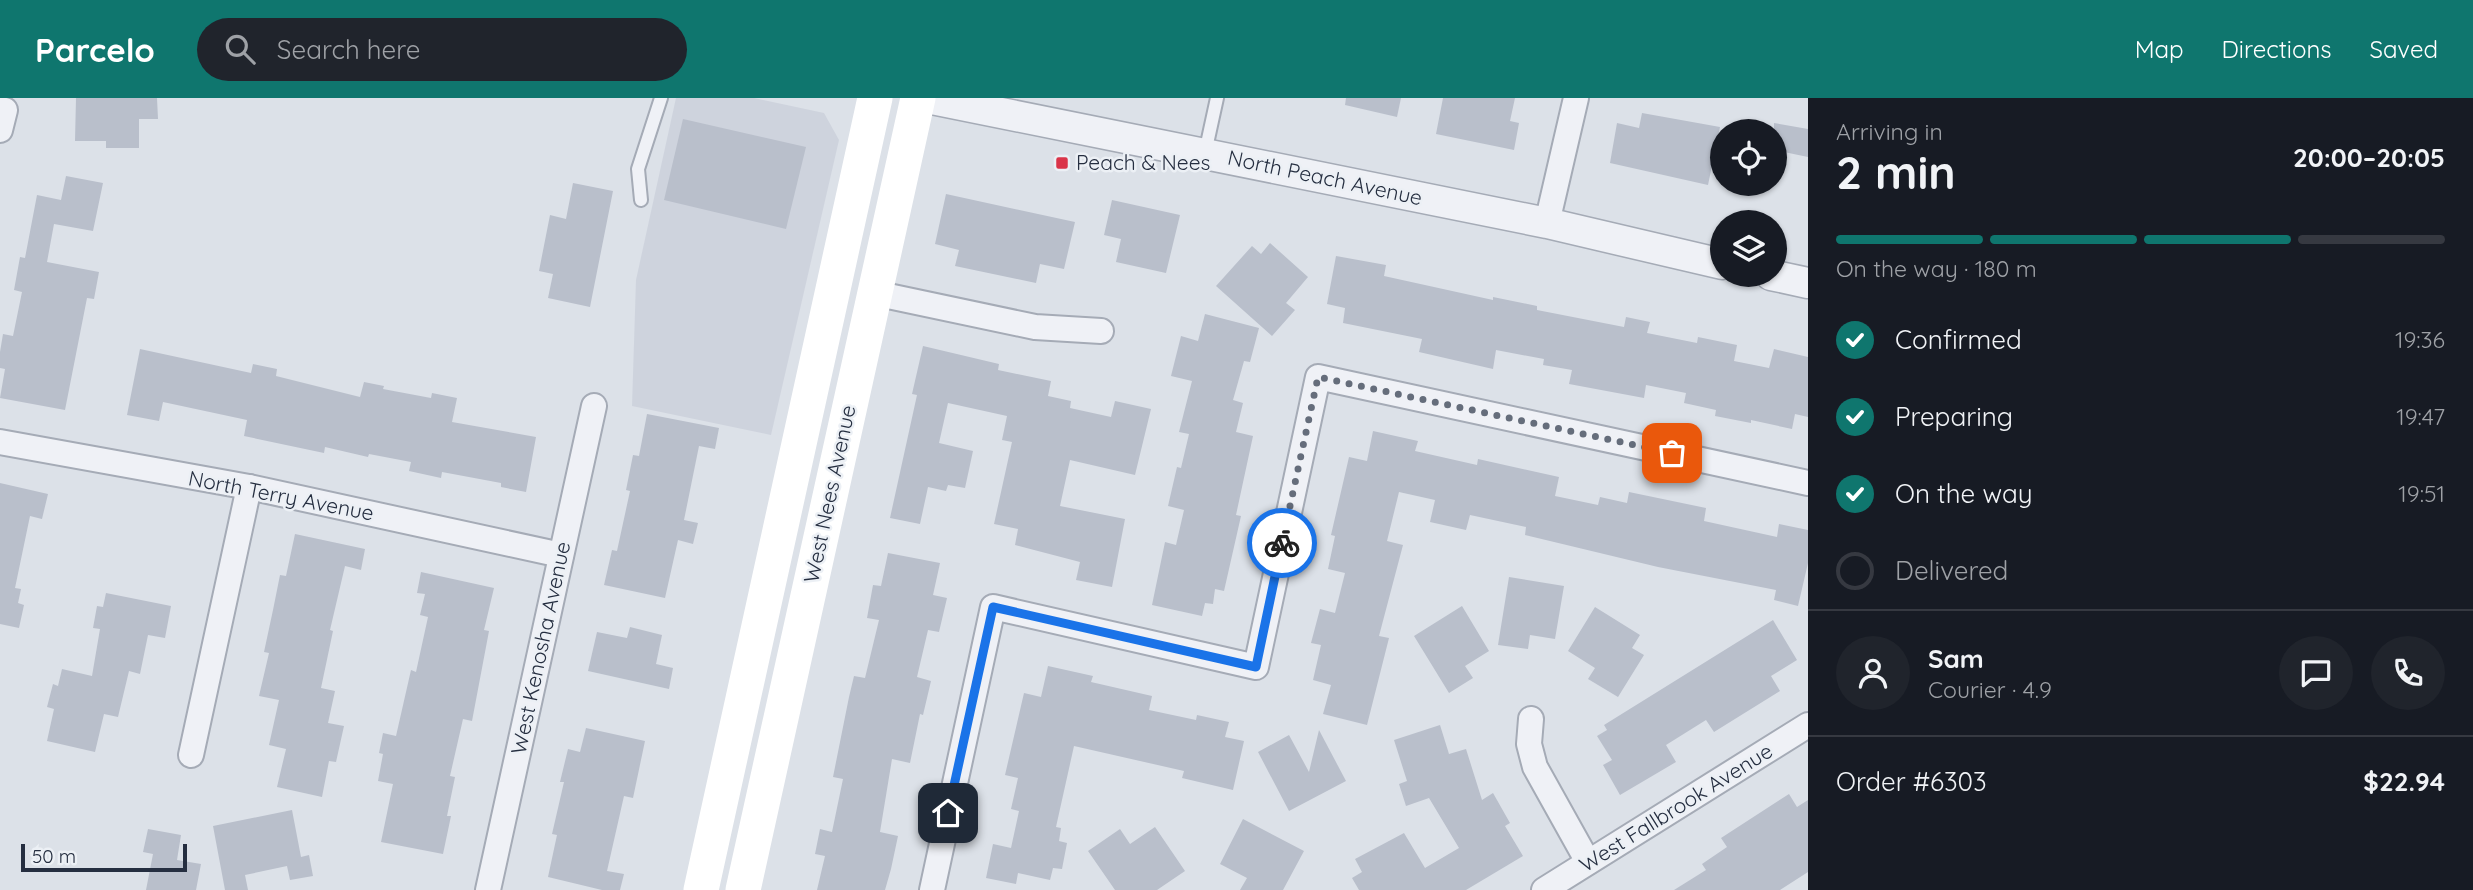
<!DOCTYPE html>
<html lang="en">
<head>
<meta charset="utf-8">
<style>
	:root { --surface:#171b24; --page:#20242c; --text:#f1f3f6; --muted:#9ea1a6; --line:#363941; --accent:#0f766e }
	body { margin:0; font-family:Quicksand,sans-serif; background:var(--page); color:var(--text); height:100vh; display:flex; flex-direction:column; font-size:26px; white-space:nowrap }
	* { box-sizing:border-box; margin:0 }
	p { font-size:23px; color:var(--muted) }
	.icon { flex:none; width:38px; height:38px; fill:none; stroke:currentColor; stroke-width:2; stroke-linecap:round; stroke-linejoin:round }
	.map { position:relative; flex:1; overflow:hidden }
	.sheet { display:flex; flex-direction:column; background:var(--surface); width:665px }
	.sheet>* { flex:none }
	.controls { position:absolute; left:1710px; top:21px; display:grid; gap:14px }
	.controls a { display:grid; place-items:center; width:77px; height:77px; border-radius:50%; background:var(--surface); box-shadow:0 2px 5px #0004; font-size:35px }
	.scale { position:absolute; left:21px; bottom:18px; width:166px; box-sizing:border-box; padding-left:7px; border:4px solid #252e40; border-top:0; font-size:19px; line-height:24px; white-space:nowrap; color:#252e40; -webkit-text-stroke:5px #ecf0f5; paint-order:stroke }
	.pin { position:absolute; display:grid; place-items:center; width:60px; height:60px; color:#fff; margin:-30px; border-radius:14px; box-shadow:0 4px 10px #0006 }
	.courier { position:absolute; display:grid; place-items:center; width:70px; height:70px; margin:-35px; border:5px solid #1a73e8; border-radius:50%; background:#fff; color:#222; box-shadow:0 2px 9px #0007 }
	.summary em { font-style:normal; font-weight:700 }
	.summary div { display:flex; flex-direction:column-reverse }
	.summary { display:flex; align-items:center; justify-content:space-between; height:119px; padding:0 28px }
	h1 { font-size:46px; font-weight:700; line-height:52px }
	.bar { display:grid; grid-template-columns:repeat(4,1fr); gap:10px 7px; align-content:center; height:84px; padding:0 28px }
	.bar i { height:9px; border-radius:5px; background:var(--line) }
	.bar .current { background:var(--accent) }
	.bar p { grid-column:span 4 }
	.line { display:flex; align-items:center; gap:18px; padding:0 28px; border-top:2px solid var(--line) }
	.line div { flex:1 }
	.round { display:grid; place-items:center; flex:none; width:74px; height:74px; border-radius:37px; background:var(--page) }
	ol { padding:0 28px; list-style:none }
	li { display:flex; align-items:center; gap:21px; height:77px }
	li p { margin-inline-start:auto }
	li .icon { padding:7px; border-radius:50%; background:var(--accent); color:#fff; stroke-width:4 }
	li:last-child { color:var(--muted) }
	li i { width:38px; height:38px; border:4px solid var(--line); border-radius:50% }
	header { display:flex; align-items:center; gap:42px; box-sizing:border-box; height:98px; padding:0 35px; background:var(--accent); color:#fff }
	header strong { font-size:33px }
	nav { display:flex; gap:38px; margin-inline-start:auto; font-size:24px }
	.search { width:490px; height:63px; background:var(--page); display:flex; align-items:center; gap:18px; box-sizing:border-box; padding:0 24px; border-radius:38px; color:var(--muted); font-size:26px }
	main { display:flex; flex:1; min-height:0 }
	.map>svg:first-child { display:block }
</style>
</head>
<body>
<header>
<strong>Parcelo</strong>
<div class="search"><svg class="icon" aria-label="search" viewBox="0 0 24 24"><circle cx="10" cy="10" r="6"/><path d="M15 15l6 6"/></svg>Search here</div>
<nav><a>Map</a><a>Directions</a><a>Saved</a></nav>
</header>
<main>
<div class="map">
<svg width="1808" height="792" viewBox="0 0 1808 792">
	<rect width="100%" height="100%" fill="#dce1e8"/>
	<!-- built -->
	<path fill="#ced3dd" d="M 676,0 L 754,0 L 824,15 L 839,42 L 771,337 L 632,308 L 636,182 Z"/>
	<!-- building -->
	<g fill="#b9bfcb">
		<path d="M 76,0 L 157,0 L 158,21 L 139,21 L 139,50 L 106,50 L 106,43 L 75,43 Z"/>
		<path d="M 1346,0 L 1401,0 L 1397,19 L 1345,7 Z"/>
		<path d="M 1443,0 L 1515,0 L 1510,23 L 1519,25 L 1514,52 L 1436,36 Z"/>
		<path d="M 1642,15 L 1720,29 L 1708,87 L 1610,65 L 1617,25 L 1639,30 Z"/>
		<path d="M 683,21 L 806,49 L 786,131 L 664,102 Z"/>
		<path d="M 1774,25 L 1808,31 L 1808,59 L 1774,52 Z"/>
		<path d="M 66,78 L 103,85 L 93,133 L 54,126 L 47,164 L 99,174 L 94,201 L 87,200 L 65,312 L 0,300 L 5,271 L 0,270 L 0,254 L 3,236 L 13,238 L 22,194 L 14,192 L 20,159 L 25,160 L 37,97 L 61,102 Z"/>
		<path d="M 573,85 L 613,93 L 590,209 L 548,200 L 553,176 L 539,173 L 550,117 L 566,121 Z"/>
		<path d="M 946,96 L 1075,124 L 1064,171 L 1040,166 L 1036,185 L 955,168 L 959,152 L 935,146 Z"/>
		<path d="M 1112,102 L 1180,117 L 1166,175 L 1116,164 L 1121,141 L 1104,137 Z"/>
		<path d="M 1270,145 L 1308,179 L 1286,205 L 1295,212 L 1272,238 L 1216,188 L 1252,148 L 1261,156 Z"/>
		<path d="M 1336,158 L 1386,167 L 1384,178 L 1493,202 L 1493,199 L 1537,208 L 1537,212 L 1624,229 L 1626,219 L 1650,224 L 1647,235 L 1697,245 L 1698,239 L 1737,247 L 1734,263 L 1769,270 L 1774,251 L 1808,259 L 1808,319 L 1795,316 L 1792,331 L 1751,322 L 1751,325 L 1715,318 L 1716,312 L 1684,305 L 1686,295 L 1646,287 L 1644,300 L 1569,286 L 1572,272 L 1543,267 L 1544,261 L 1496,252 L 1493,271 L 1419,254 L 1422,241 L 1343,225 L 1345,210 L 1327,206 Z"/>
		<path d="M 1205,216 L 1259,230 L 1250,264 L 1244,263 L 1233,302 L 1243,305 L 1236,334 L 1253,338 L 1236,417 L 1241,418 L 1224,493 L 1215,491 L 1213,506 L 1205,505 L 1202,518 L 1152,507 L 1165,444 L 1176,447 L 1184,412 L 1168,408 L 1177,369 L 1181,370 L 1189,336 L 1179,334 L 1192,283 L 1171,278 L 1181,238 L 1198,243 Z"/>
		<path d="M 923,248 L 999,266 L 998,272 L 1051,283 L 1048,298 L 1071,303 L 1070,310 L 1111,319 L 1115,303 L 1151,311 L 1135,377 L 1070,362 L 1060,408 L 1125,421 L 1112,489 L 1076,482 L 1080,464 L 1015,447 L 1018,431 L 994,426 L 1012,344 L 1002,342 L 1007,318 L 948,305 L 939,345 L 973,353 L 965,390 L 948,387 L 946,393 L 928,389 L 920,426 L 890,420 L 917,297 L 912,296 Z"/>
		<path d="M 140,251 L 251,275 L 253,266 L 277,271 L 276,278 L 360,299 L 364,284 L 384,288 L 383,291 L 431,300 L 432,295 L 457,300 L 452,324 L 536,339 L 526,394 L 501,389 L 501,385 L 442,374 L 441,380 L 409,373 L 411,364 L 369,356 L 368,359 L 325,349 L 324,355 L 244,338 L 247,322 L 163,304 L 159,323 L 127,317 Z"/>
		<path d="M 647,316 L 719,330 L 715,351 L 699,348 L 684,422 L 698,425 L 693,446 L 678,442 L 665,500 L 604,487 L 612,452 L 617,453 L 630,393 L 626,392 L 633,357 L 639,358 Z"/>
		<path d="M 1373,333 L 1418,343 L 1415,353 L 1477,367 L 1478,361 L 1559,379 L 1555,398 L 1598,407 L 1600,399 L 1627,405 L 1629,394 L 1706,410 L 1704,423 L 1777,439 L 1779,426 L 1808,432 L 1808,465 L 1798,508 L 1774,502 L 1776,492 L 1658,469 L 1525,437 L 1526,429 L 1470,417 L 1466,432 L 1430,424 L 1435,402 L 1399,394 L 1387,443 L 1403,447 L 1379,538 L 1389,540 L 1367,627 L 1323,616 L 1331,587 L 1313,582 L 1321,547 L 1311,545 L 1320,511 L 1335,515 L 1345,475 L 1328,471 L 1335,438 L 1331,437 L 1349,359 L 1367,363 Z"/>
		<path d="M 0,385 L 48,396 L 42,421 L 30,418 L 15,490 L 21,491 L 18,505 L 24,507 L 19,530 L 0,526 Z"/>
		<path d="M 295,436 L 365,451 L 361,472 L 345,468 L 330,532 L 333,533 L 321,590 L 335,593 L 328,625 L 344,628 L 336,664 L 329,663 L 322,699 L 277,689 L 286,651 L 269,647 L 279,602 L 259,598 L 269,555 L 264,554 L 273,512 L 280,477 L 286,478 Z"/>
		<path d="M 888,455 L 940,465 L 933,497 L 947,500 L 939,534 L 928,532 L 917,579 L 931,583 L 923,617 L 920,616 L 910,665 L 892,661 L 880,734 L 898,738 L 891,771 L 885,792 L 817,792 L 825,758 L 815,756 L 820,731 L 832,734 L 843,681 L 833,679 L 849,599 L 854,578 L 865,580 L 879,522 L 867,520 L 873,487 L 881,488 Z"/>
		<path d="M 421,474 L 494,490 L 484,532 L 489,533 L 472,623 L 463,621 L 450,678 L 455,679 L 447,718 L 451,718 L 443,756 L 381,744 L 393,686 L 378,683 L 383,656 L 379,655 L 383,635 L 396,638 L 411,572 L 416,574 L 428,519 L 420,517 L 425,496 L 417,495 Z"/>
		<path d="M 1509,479 L 1564,488 L 1555,541 L 1530,537 L 1528,551 L 1498,547 Z"/>
		<path d="M 106,495 L 171,508 L 165,540 L 148,537 L 140,576 L 129,573 L 118,619 L 104,616 L 95,654 L 47,643 L 54,611 L 47,609 L 53,586 L 58,588 L 62,571 L 92,578 L 100,531 L 93,530 L 97,508 L 103,509 Z"/>
		<path d="M 1462,508 L 1489,553 L 1465,568 L 1473,580 L 1449,595 L 1414,538 Z"/>
		<path d="M 1595,509 L 1640,537 L 1632,550 L 1644,557 L 1618,599 L 1588,581 L 1595,570 L 1568,553 Z"/>
		<path d="M 1773,522 L 1797,562 L 1771,578 L 1780,593 L 1714,634 L 1706,622 L 1666,647 L 1676,664 L 1620,697 L 1603,667 L 1612,662 L 1597,638 L 1607,632 L 1604,627 Z"/>
		<path d="M 630,529 L 662,537 L 656,566 L 673,570 L 669,591 L 588,573 L 597,534 L 627,540 Z"/>
		<path d="M 1048,568 L 1093,578 L 1091,584 L 1152,598 L 1149,612 L 1196,622 L 1197,617 L 1229,624 L 1225,639 L 1244,643 L 1233,692 L 1182,680 L 1184,673 L 1074,648 L 1056,729 L 1061,730 L 1059,743 L 1067,745 L 1062,771 L 1053,770 L 1050,782 L 1018,775 L 1016,786 L 986,780 L 993,746 L 1011,750 L 1019,713 L 1011,711 L 1018,680 L 1005,677 L 1024,595 L 1041,599 Z"/>
		<path d="M 1440,627 L 1449,656 L 1466,651 L 1482,702 L 1493,695 L 1510,725 L 1505,728 L 1523,758 L 1466,792 L 1359,792 L 1352,780 L 1362,774 L 1355,761 L 1404,735 L 1425,770 L 1459,750 L 1429,700 L 1406,708 L 1399,686 L 1407,683 L 1394,642 Z"/>
		<path d="M 586,630 L 645,643 L 633,700 L 624,698 L 607,773 L 624,776 L 620,792 L 602,792 L 548,779 L 557,737 L 552,736 L 564,684 L 560,684 L 568,651 L 580,654 Z"/>
		<path d="M 1319,632 L 1346,683 L 1289,713 L 1258,654 L 1289,637 L 1309,674 Z"/>
		<path d="M 1789,696 L 1797,709 L 1808,702 L 1808,774 L 1780,792 L 1674,792 L 1706,772 L 1702,766 L 1727,749 L 1721,740 Z"/>
		<path d="M 292,712 L 301,759 L 309,757 L 313,778 L 290,782 L 287,768 L 245,777 L 248,792 L 225,792 L 213,728 Z"/>
		<path d="M 1243,721 L 1304,753 L 1283,792 L 1240,792 L 1247,780 L 1220,766 Z"/>
		<path d="M 1155,729 L 1185,773 L 1157,792 L 1115,792 L 1088,753 L 1120,731 L 1130,746 Z"/>
		<path d="M 148,731 L 181,737 L 177,762 L 201,766 L 196,792 L 146,792 L 153,756 L 143,754 Z"/>
	</g>
	<g fill="none" stroke-linecap="round" stroke-linejoin="round">
		<defs>
			<g id="service">
				<path d="M 1205,55 L 1217,0"/>
				<path d="M 641,102 L 638,71 L 661,0"/>
			</g>
			<g id="minor">
				<path d="M 0,11 L 5,12 L 0,32"/>
				<path d="M 1547,125 L 1576,0"/>
				<path d="M 874,195 L 1035,229 L 1101,233"/>
				<path d="M 0,344 L 249,389 L 561,457"/>
				<path d="M 1531,621 L 1529,646 L 1535,669 L 1588,764"/>
				<path d="M 191,657 L 249,389"/>
				<path d="M 488,792 L 594,308"/>
				<path d="M 932,792 L 993,509 L 1256,569 L 1318,279 L 1808,385"/>
				<path d="M 1544,792 L 1808,627"/>
			</g>
			<g id="tertiary">
				<path d="M 927,0 L 1547,125 L 1722,166"/>
				<path d="M 1771,177 L 1808,185"/>
			</g>
		</defs>
		<!-- service casing -->
		<use href="#service" stroke="#a5abb6" stroke-width="16"/>
		<!-- minor casing -->
		<use href="#minor" stroke="#a5abb6" stroke-width="28"/>
		<!-- tertiary casing -->
		<use href="#tertiary" stroke="#a5abb6" stroke-width="33"/>
		<!-- service -->
		<use href="#service" stroke="#eff1f6" stroke-width="12"/>
		<!-- minor -->
		<use href="#minor" stroke="#eff1f6" stroke-width="24"/>
		<!-- tertiary -->
		<use href="#tertiary" stroke="#eff1f6" stroke-width="30"/>
		<!-- secondary -->
		<g stroke="#fff" stroke-width="35">
			<path d="M 701,792 L 875,0"/>
			<path d="M 743,792 L 918,0"/>
		</g>
	</g>
	<g fill="none" stroke-linecap="round" stroke-linejoin="round">
		<!-- done -->
		<path stroke="#656d7b" stroke-width="7" stroke-dasharray="0 12.6" d="M 1282,445 L 1318,279 L 1672,355"/>
		<!-- route -->
		<path stroke="#1a73e8" stroke-width="9" d="M 948,715 L 993,509 L 1256,569 L 1282,445"/>
	</g>
	<!-- markers -->
	<rect fill="#da3449" stroke="#ecf0f5" stroke-width="2.5" x="1055" y="58" width="14" height="14" rx="3.5"/>
	<g text-anchor="middle" stroke-width="5" stroke-linejoin="round" paint-order="stroke">
		<!-- poi labels -->
		<g font-size="21" fill="#252e40" stroke="#ecf0f5" text-anchor="start">
			<text x="1076" y="72">Peach &amp; Nees</text>
		</g>
		<!-- street labels -->
		<g font-size="21" fill="#252e40" stroke="#ecf0f5">
			<text transform="translate(1325 80) rotate(12)" y="7">North Peach Avenue</text>
			<text transform="translate(830 396) rotate(-78)" y="7">West Nees Avenue</text>
			<text transform="translate(281 398) rotate(11)" y="7">North Terry Avenue</text>
			<text transform="translate(541 550) rotate(-78)" y="7">West Kenosha Avenue</text>
			<text transform="translate(1676 710) rotate(-32)" y="7">West Fallbrook Avenue</text>
		</g>
	</g>
</svg>
<div class="controls">
<a><svg class="icon" aria-label="locate" viewBox="0 0 24 24"><circle cx="12" cy="12" r="6"/><path d="M12 2v4M12 18v4M2 12h4M18 12h4"/></svg></a>
<a><svg class="icon" aria-label="layers" viewBox="0 0 24 24"><path d="M12 4l9 5-9 5-9-5zM3 14l9 5 9-5"/></svg></a>
</div>
<div class="scale">50 m</div>
<div class="pin" style="left:1672px;top:355px;background:#ea580c"><svg class="icon" aria-label="bag" viewBox="0 0 24 24"><path d="M5 8h14l-1 12H6zM9 8a3 3 0 0 1 6 0"/></svg></div>
<div class="pin" style="left:948px;top:715px;background:#1f2937"><svg class="icon" aria-label="home" viewBox="0 0 24 24"><path d="M3 11l9-7 9 7M6 9v11h12V9"/></svg></div>
<div class="courier" style="left:1282px;top:445px"><svg class="icon" aria-label="bike" viewBox="0 0 24 24"><circle cx="6" cy="16" r="4"/><circle cx="18" cy="16" r="4"/><path d="M6 16l4-8h5l3 8M10 8l3 8H6M13 5h3"/></svg></div>
</div>
<section class="sheet">
<div class="summary"><div><h1>2 min</h1><p>Arriving in</p></div><em>20:00–20:05</em></div>
<div class="bar"><i class="current"></i><i class="current"></i><i class="current"></i><i></i><p>On the way · 180 m</p></div>
<ol>
<li><svg class="icon" aria-label="check" viewBox="0 0 24 24"><path d="M5 12l5 5 9-10"/></svg>Confirmed<p>19:36</p></li>
<li><svg class="icon" aria-label="check" viewBox="0 0 24 24"><path d="M5 12l5 5 9-10"/></svg>Preparing<p>19:47</p></li>
<li><svg class="icon" aria-label="check" viewBox="0 0 24 24"><path d="M5 12l5 5 9-10"/></svg>On the way<p>19:51</p></li>
<li><i></i>Delivered</li>
</ol>
<div class="line" style="height:126px"><a class="round"><svg class="icon" aria-label="person" viewBox="0 0 24 24"><circle cx="12" cy="8" r="4"/><path d="M4 21q1-7 8-7t8 7"/></svg></a><div><b>Sam</b><p>Courier · 4.9</p></div><a class="round"><svg class="icon" aria-label="chat" viewBox="0 0 24 24"><path d="M4 5h16v11H9l-5 4z"/></svg></a><a class="round"><svg class="icon" aria-label="phone" viewBox="0 0 24 24"><path d="M5 4h4l2 5-3 2q2 4 5 5l2-3 5 2v4C11 20 4 13 5 4z"/></svg></a></div>
<div class="line" style="height:91px"><div>Order #6303</div><b>$22.94</b></div>
</section>
</main>
</body>
</html>
